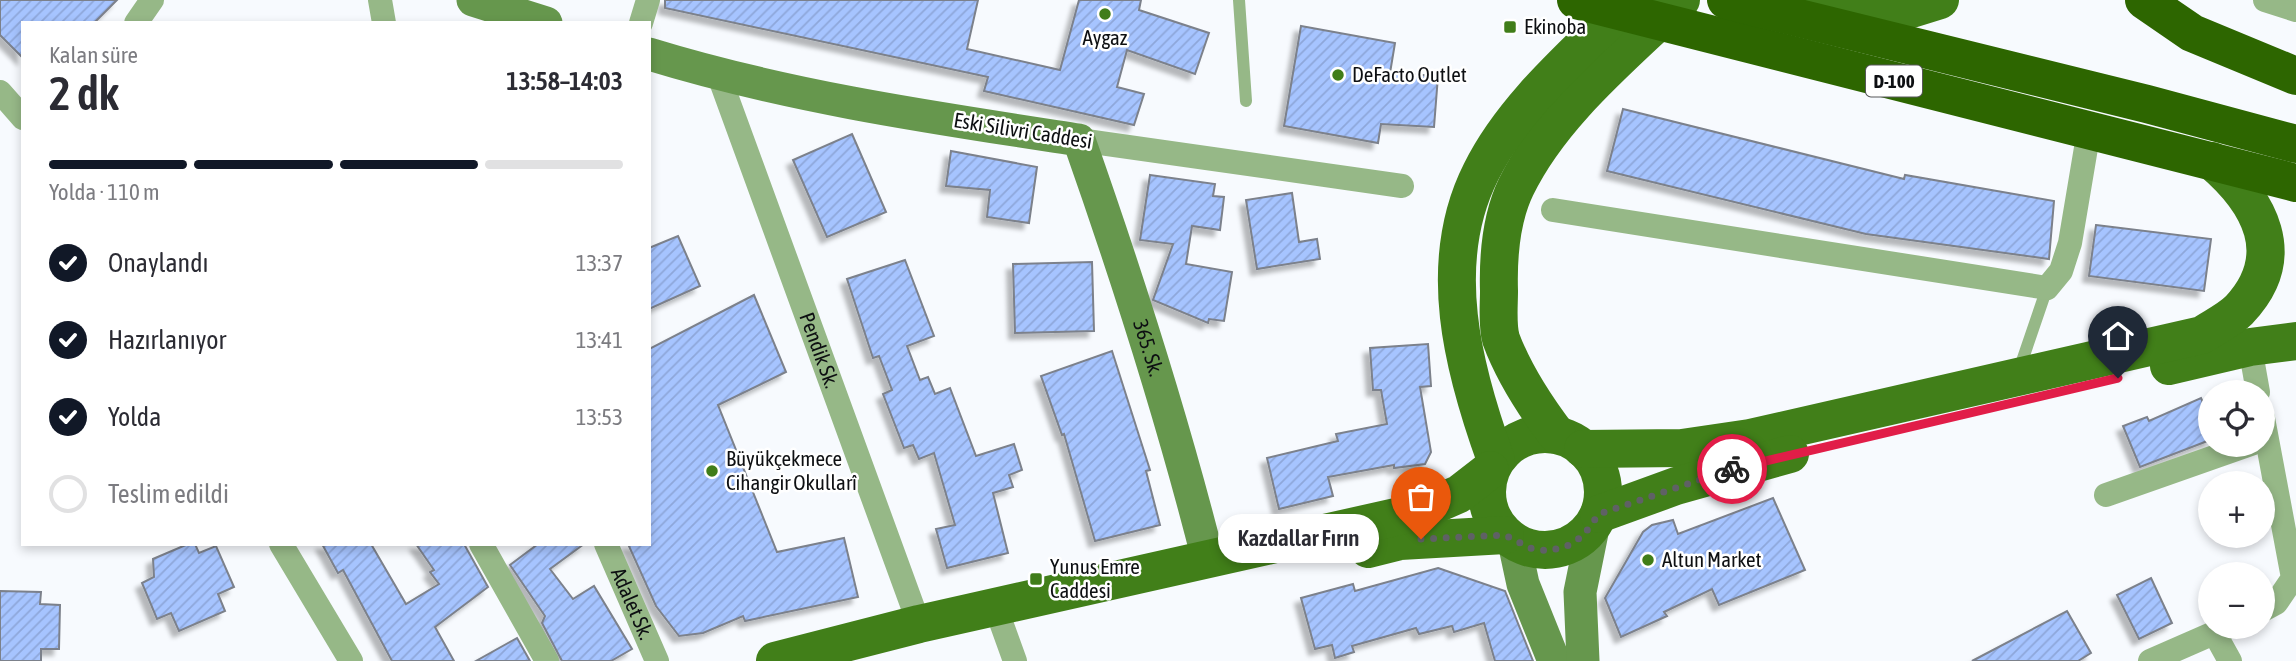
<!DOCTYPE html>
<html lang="tr">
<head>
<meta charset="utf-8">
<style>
	:root { --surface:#fff; --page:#f7f7f7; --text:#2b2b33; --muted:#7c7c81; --line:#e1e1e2; --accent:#111827 }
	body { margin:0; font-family:"Asap Condensed",sans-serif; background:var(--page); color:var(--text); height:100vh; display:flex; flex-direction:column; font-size:26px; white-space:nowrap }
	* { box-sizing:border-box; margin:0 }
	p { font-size:23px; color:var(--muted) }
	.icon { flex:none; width:38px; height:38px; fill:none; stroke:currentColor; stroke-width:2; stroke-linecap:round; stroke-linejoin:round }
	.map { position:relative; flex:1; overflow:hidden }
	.drawer { position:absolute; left:21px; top:21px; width:630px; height:525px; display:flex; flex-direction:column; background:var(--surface); border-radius:0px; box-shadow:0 4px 10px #0003 }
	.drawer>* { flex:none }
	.tools { position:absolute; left:2198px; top:380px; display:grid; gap:14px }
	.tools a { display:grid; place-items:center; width:77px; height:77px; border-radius:50%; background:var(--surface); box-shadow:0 4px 10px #0003; font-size:35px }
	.pin { position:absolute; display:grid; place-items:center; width:60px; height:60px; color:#fff; margin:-72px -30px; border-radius:50% 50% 50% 0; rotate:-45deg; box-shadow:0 0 7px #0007 }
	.pin .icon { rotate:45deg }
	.courier { position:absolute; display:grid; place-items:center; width:70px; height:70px; margin:-35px; border:5px solid #e11d48; border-radius:50%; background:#fff; color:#222; box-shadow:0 2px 9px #0007 }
	.bubble { position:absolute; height:49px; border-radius:24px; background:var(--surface); box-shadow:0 4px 10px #0003; font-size:23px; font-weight:600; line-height:49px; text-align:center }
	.overview em { font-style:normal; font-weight:600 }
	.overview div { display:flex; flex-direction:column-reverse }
	.overview { display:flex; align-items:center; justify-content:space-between; height:119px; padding:0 28px }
	h1 { font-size:46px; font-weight:600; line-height:52px }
	.bar { display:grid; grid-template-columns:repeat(4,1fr); gap:10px 7px; align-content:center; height:84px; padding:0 28px }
	.bar i { height:9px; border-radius:5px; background:var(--line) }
	.bar .selected { background:var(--accent) }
	.bar p { grid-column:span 4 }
	ol { padding:0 28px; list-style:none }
	li { display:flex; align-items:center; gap:21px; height:77px }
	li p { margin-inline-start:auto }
	li .icon { padding:7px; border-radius:50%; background:var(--accent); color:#fff; stroke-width:4 }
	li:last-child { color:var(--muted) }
	li i { width:38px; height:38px; border:4px solid var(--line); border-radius:50% }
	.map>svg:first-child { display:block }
</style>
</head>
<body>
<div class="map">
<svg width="2296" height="661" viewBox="0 0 2296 661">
	<defs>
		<pattern id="building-hatch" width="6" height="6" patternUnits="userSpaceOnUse" patternTransform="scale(1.75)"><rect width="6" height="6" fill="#a6c4ff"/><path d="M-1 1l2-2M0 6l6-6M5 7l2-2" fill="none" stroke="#8ea7da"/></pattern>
		<filter id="shadow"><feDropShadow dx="-6" dy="6" stdDeviation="2" flood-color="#0004"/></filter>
	</defs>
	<rect width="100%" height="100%" fill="#f7fafe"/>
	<!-- building -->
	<g fill="url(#building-hatch)" stroke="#7c818b" stroke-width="2" filter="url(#shadow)">
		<path d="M 0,0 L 117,0 L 94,23 L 23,23 L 23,58 L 0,35 Z"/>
		<path d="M 665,0 L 978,0 L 967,49 L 1060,70 L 1079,0 L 1141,0 L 1139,10 L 1209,33 L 1195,74 L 1127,50 L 1117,87 L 1144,94 L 1134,125 L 984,91 L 988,77 L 665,8 Z"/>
		<path d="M 1301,26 L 1395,43 L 1390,73 L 1438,76 L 1434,127 L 1381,124 L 1378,143 L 1284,126 Z"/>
		<path d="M 1623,109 L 1904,179 L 1905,175 L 2054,201 L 2049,259 L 1866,234 L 1607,171 Z"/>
		<path d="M 852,134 L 886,212 L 827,237 L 793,160 Z"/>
		<path d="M 951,151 L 1037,167 L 1029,223 L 987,217 L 990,190 L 946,186 Z"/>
		<path d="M 1150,175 L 1215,184 L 1213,196 L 1224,197 L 1220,230 L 1192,226 L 1186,264 L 1232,272 L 1224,321 L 1209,319 L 1208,323 L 1153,300 L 1173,244 L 1140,240 Z"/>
		<path d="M 1292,193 L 1299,242 L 1317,239 L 1320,259 L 1257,269 L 1246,200 Z"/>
		<path d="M 2096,225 L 2211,239 L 2204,291 L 2089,276 Z"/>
		<path d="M 678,236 L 700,286 L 649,309 L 649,248 Z"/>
		<path d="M 905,260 L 934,336 L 907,346 L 920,380 L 928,377 L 935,394 L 950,388 L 976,456 L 1014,444 L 1022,470 L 1009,475 L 1013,487 L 993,493 L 1008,553 L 947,568 L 936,529 L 955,525 L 934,453 L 919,459 L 913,445 L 904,448 L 883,394 L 892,390 L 879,356 L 873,358 L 847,279 Z"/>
		<path d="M 1092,262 L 1094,331 L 1015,333 L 1013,264 Z"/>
		<path d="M 754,295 L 786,372 L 718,405 L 777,552 L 844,538 L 858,597 L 745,621 L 743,616 L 703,633 L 679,636 L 656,606 L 628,544 L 649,544 L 649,349 Z"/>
		<path d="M 1428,344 L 1431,386 L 1420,387 L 1431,452 L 1425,464 L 1394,468 L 1394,465 L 1328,477 L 1333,496 L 1279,509 L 1267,458 L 1338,441 L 1336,434 L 1387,424 L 1381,390 L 1373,390 L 1370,348 Z"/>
		<path d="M 1112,351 L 1150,470 L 1146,471 L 1160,525 L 1095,541 L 1064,434 L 1062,435 L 1041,376 Z"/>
		<path d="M 2201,398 L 2210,419 L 2210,440 L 2140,467 L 2123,426 L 2147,417 L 2149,421 Z"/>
		<path d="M 1773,498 L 1805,570 L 1719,605 L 1712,589 L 1664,612 L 1667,616 L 1621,637 L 1605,598 L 1643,532 L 1652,525 L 1673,520 L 1678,534 Z"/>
		<path d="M 188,544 L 195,544 L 199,553 L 216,546 L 234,587 L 218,594 L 225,611 L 179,631 L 171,613 L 157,619 L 142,583 L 154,577 L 153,559 Z"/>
		<path d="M 322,544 L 371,544 L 406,604 L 439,584 L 430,572 L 434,570 L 416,544 L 464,544 L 488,587 L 435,627 L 454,661 L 392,661 L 343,570 L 338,573 Z"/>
		<path d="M 538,544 L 584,544 L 550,569 L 573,599 L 594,586 L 632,649 L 611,661 L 562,661 L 542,623 L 545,616 L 510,565 Z"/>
		<path d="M 1438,568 L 1505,591 L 1533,661 L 1495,661 L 1484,623 L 1454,632 L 1452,626 L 1419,634 L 1416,628 L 1352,646 L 1354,652 L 1335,658 L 1332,645 L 1315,649 L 1301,598 L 1353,584 L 1355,591 Z"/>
		<path d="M 2151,578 L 2172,623 L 2139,639 L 2117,595 Z"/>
		<path d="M 0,591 L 41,592 L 40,604 L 60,605 L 59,649 L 41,649 L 41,661 L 0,661 Z"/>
		<path d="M 2067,611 L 2091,653 L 2078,661 L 1972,661 Z"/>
		<path d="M 517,638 L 530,661 L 476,661 Z"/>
	</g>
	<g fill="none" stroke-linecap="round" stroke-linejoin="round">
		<!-- lane -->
		<g stroke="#96b887" stroke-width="12">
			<path d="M 1239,0 L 1246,101"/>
			<path d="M 2019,370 L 2047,288"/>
		</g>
		<!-- street -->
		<g stroke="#96b887" stroke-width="24">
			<path d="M 380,0 L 384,23"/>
			<path d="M 2265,0 L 2296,10"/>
			<path d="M 136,23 L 152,0"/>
			<path d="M 641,23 L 648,0"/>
			<path id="s1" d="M 719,76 L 919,624"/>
			<path d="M 0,92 L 23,118"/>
			<path d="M 1079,140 L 1402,186"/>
			<path d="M 1553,210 L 2047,288 L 2061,271 L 2070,243 L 2089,130"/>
			<path d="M 2250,347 L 2258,392"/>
			<path d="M 2263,418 L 2293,578 L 2276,603 L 2263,610"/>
			<path d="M 2106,495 L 2251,444"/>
			<path d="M 281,544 L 351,661"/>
			<path d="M 481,544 L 547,661"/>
			<path id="s2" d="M 606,544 L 657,661"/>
			<path d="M 1002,625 L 1015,661"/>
			<path d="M 2215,634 L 2230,661"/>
			<path d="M 2150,661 L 2230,626"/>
		</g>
		<!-- secondary -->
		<g stroke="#66974d" stroke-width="33">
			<path d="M 473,0 L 546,23"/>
			<path id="s3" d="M 649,54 C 789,97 935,118 1079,140 C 1128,279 1172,417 1208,559"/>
			<path d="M 1514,542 L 1523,584 L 1554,661"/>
			<path d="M 1583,661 L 1580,592 L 1594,523"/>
		</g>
		<!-- primary -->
		<g stroke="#417f19" stroke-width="38">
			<path d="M 1765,1 L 1911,9 L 1940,0"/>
			<path d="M 2169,366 L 2250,347 L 2296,341"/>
			<circle cx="1545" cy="492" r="58"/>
			<path d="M 1557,435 C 1535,406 1514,374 1501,339 C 1497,325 1499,306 1499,291 C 1498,257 1501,218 1516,187 C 1552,113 1623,56 1681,0"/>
			<path d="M 1583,449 L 1682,448 L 1750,438 L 2202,335 C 2214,327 2229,320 2239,310 C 2290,256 2260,202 2212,161"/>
			<path d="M 1496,460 C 1463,369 1435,263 1481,172 C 1514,105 1578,52 1630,0"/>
			<path d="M 1599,514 L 1676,486 L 1790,454"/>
			<path d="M 1368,549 L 1400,541 L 1505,535"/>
			<path d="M 775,661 L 919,624 L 1418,512 L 1459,494 L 1490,470"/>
		</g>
		<!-- highway -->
		<g stroke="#2d6600" stroke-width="38">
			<path d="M 1576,0 L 2296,183"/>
			<path d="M 1726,0 L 2147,104 L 2296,144"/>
			<path d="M 2144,0 L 2192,33 L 2296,76"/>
		</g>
	</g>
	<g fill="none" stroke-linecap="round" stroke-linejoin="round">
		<!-- done -->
		<path stroke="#5f6165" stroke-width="7" stroke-dasharray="0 12.6" d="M 1421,539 L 1505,535 L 1530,548 L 1549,551 L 1567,546 L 1583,536 L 1599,514 L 1732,469"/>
		<!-- route -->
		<path stroke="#e11d48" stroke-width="9" d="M 1732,469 L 2118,378"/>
	</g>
	<!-- markers -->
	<g fill="#407d19" stroke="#fff" stroke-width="2.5">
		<circle cx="1105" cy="14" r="7"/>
		<rect x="1503" y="20" width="14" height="14" rx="3.5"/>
		<circle cx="1338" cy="75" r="7"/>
		<circle cx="712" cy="471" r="7"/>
		<circle cx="1648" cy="560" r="7"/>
		<rect x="1029" y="572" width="14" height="14" rx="3.5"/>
	</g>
	<g text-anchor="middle" stroke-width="5" stroke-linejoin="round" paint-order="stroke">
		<!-- shield labels -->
		<rect fill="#fff" stroke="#565759" stroke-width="2" x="1866" y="65.5" width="56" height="31" rx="5"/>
		<g font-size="19" font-weight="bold" fill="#0d0f12">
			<text x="1894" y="88">D-100</text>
		</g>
		<!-- poi labels -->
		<g font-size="21" fill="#0d0f12" stroke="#fff" text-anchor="start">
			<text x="1524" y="34">Ekinoba</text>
			<text x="1105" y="45" text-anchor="middle">Aygaz</text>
			<text x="1352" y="82">DeFacto Outlet</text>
			<text x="726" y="466">Büyükçekmece<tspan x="726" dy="24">Cihangir Okullarî</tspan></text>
			<text x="1662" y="567">Altun Market</text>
			<text x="1050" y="574">Yunus Emre<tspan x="1050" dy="24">Caddesi</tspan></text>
		</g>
		<!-- street labels -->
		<g font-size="21" fill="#0d0f12" stroke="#fff">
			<text transform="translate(1023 131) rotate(9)" y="7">Eski Silivri Caddesi</text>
			<text dy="7" stroke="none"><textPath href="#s3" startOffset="658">365. Sk.</textPath></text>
			<text dy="7" stroke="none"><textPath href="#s1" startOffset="292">Pendik Sk.</textPath></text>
			<text dy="7" stroke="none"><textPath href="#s2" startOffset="65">Adalet Sk.</textPath></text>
		</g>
	</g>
</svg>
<div class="tools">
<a><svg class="icon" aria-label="locate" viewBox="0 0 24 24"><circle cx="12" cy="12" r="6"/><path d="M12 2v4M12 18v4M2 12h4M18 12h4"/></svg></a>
<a>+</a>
<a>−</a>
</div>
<div class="pin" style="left:1421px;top:539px;background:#ea580c"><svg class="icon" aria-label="bag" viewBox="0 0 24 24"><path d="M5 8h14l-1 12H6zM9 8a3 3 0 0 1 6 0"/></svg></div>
<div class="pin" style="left:2118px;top:378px;background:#1f2937"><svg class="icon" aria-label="home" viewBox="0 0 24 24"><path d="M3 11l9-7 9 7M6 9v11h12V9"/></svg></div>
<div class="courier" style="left:1732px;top:469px"><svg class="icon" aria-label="bike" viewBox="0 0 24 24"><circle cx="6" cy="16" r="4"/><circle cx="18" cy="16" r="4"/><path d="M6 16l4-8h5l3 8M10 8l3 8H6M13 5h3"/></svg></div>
<div class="bubble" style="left:1218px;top:514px;width:161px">Kazdallar Fırın</div>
<section class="drawer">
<div class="overview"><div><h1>2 dk</h1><p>Kalan süre</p></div><em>13:58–14:03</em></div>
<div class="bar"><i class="selected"></i><i class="selected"></i><i class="selected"></i><i></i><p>Yolda · 110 m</p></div>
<ol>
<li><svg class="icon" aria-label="check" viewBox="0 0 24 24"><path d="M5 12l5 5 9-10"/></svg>Onaylandı<p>13:37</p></li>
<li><svg class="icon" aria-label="check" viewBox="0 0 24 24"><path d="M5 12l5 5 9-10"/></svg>Hazırlanıyor<p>13:41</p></li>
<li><svg class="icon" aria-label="check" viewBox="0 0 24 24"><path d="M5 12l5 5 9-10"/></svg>Yolda<p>13:53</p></li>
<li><i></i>Teslim edildi</li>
</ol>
</section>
</div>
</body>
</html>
